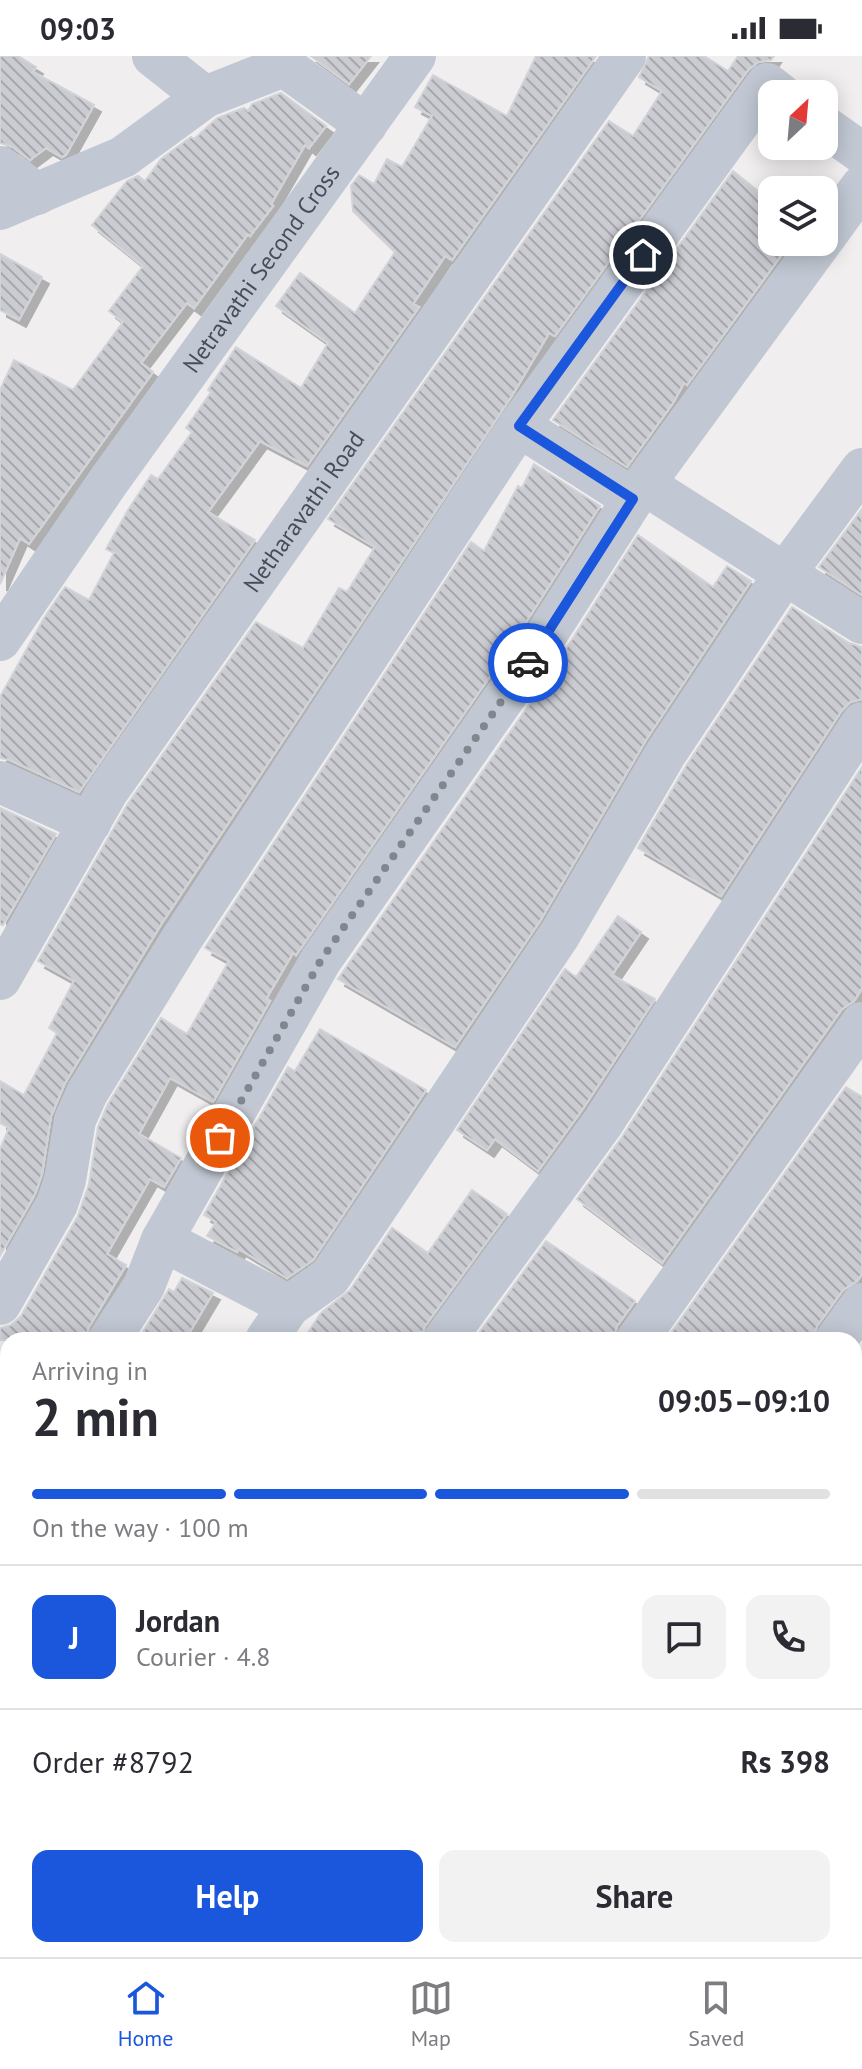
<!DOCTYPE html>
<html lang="en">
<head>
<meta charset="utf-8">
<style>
	:root { --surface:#fff; --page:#f2f2f3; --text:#2b2b33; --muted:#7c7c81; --line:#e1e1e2; --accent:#1b57dd }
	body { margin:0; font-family:"PT Sans",sans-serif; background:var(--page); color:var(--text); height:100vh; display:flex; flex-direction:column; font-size:30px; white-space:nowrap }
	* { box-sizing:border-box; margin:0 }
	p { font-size:26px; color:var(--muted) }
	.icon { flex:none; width:44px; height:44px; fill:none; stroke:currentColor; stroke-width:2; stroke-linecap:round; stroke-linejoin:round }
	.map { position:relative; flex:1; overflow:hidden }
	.side { position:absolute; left:0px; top:1276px; width:862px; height:626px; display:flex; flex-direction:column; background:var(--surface); border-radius:24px 24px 0 0; box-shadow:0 4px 20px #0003 }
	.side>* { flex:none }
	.needle { width:52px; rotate:26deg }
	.tools { position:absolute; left:758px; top:24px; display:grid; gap:16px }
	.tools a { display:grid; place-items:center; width:80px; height:80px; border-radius:16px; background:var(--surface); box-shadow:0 4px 20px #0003; font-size:40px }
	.pin { position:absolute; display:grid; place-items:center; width:68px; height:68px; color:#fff; margin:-34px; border:4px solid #fff; border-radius:50%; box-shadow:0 2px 8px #0007 }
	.courier { position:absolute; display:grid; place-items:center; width:80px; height:80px; margin:-40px; border:6px solid #1b57dd; border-radius:50%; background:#fff; color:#222; box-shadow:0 2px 10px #0007 }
	.head em { font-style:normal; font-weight:700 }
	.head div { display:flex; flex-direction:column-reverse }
	.head { display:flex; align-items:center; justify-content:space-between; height:136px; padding:0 32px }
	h1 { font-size:52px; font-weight:700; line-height:60px }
	.bar { display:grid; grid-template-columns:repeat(4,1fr); gap:12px 8px; align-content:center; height:96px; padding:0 32px }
	.bar i { height:10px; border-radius:6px; background:var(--line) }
	.bar .current { background:var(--accent) }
	.bar p { grid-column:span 4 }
	.line { display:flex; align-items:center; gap:20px; padding:0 32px; border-top:2px solid var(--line) }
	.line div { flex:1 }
	.round { display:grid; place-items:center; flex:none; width:84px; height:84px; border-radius:16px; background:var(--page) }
	.action { display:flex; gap:16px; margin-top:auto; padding:16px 32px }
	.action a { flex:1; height:92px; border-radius:16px; background:var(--accent); color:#fff; font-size:32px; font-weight:700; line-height:92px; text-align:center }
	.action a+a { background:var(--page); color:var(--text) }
	.status { display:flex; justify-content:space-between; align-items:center; height:56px; padding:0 40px; background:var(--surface); direction:ltr }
	.status svg { height:22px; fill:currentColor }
	.tab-bar { display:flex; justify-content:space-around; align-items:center; height:112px; border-top:2px solid var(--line); background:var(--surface); font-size:22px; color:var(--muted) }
	.tab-bar a { display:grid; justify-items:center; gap:4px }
	.tab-bar .current { color:var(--accent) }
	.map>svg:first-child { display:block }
</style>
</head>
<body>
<div class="status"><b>09:03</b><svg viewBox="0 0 49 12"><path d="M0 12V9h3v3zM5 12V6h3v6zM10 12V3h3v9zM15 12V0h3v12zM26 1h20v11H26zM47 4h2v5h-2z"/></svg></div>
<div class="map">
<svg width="862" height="1901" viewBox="0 0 862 1901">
	<defs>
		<pattern id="building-back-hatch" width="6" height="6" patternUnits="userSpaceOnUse" patternTransform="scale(2)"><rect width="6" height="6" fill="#cbccd2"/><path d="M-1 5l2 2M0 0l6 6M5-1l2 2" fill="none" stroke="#a7a8ad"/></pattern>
		<filter id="shadow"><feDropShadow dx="7" dy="7" stdDeviation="0" flood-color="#0004"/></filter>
	</defs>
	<rect width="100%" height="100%" fill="#f0eeee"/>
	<!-- building -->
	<g fill="url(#building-back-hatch)" stroke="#d2d3d9" stroke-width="2" filter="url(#shadow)">
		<path d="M 0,0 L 18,0 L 36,11 L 33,16 L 94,49 L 66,99 L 62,101 L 46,92 L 30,104 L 13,91 L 0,87 Z"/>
		<path d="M 311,0 L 371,0 L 349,28 Z"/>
		<path d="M 536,0 L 596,0 L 452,204 L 445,200 L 413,248 L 419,251 L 307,410 L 260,385 L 208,456 L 255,484 L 79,736 L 10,704 L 0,702 L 0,641 L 44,562 L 65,531 L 89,544 L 114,497 L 106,493 L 128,454 L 151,419 L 158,423 L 192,376 L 186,372 L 211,336 L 208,334 L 236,291 L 301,332 L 328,287 L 276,250 L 300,217 L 355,257 L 395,196 L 353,155 L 351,130 L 359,119 L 374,128 L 387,103 L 402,111 L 432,60 L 415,51 L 433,19 L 507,60 Z"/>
		<path d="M 649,0 L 704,0 L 728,15 L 738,0 L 774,0 L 771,4 L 758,6 L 748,14 L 555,280 L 549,277 L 513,338 L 162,867 L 65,1027 L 51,1060 L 42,1118 L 35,1138 L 0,1200 L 0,1093 L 9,1072 L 0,1067 L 0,1025 L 24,1039 L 57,977 L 49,972 L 74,925 L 38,905 L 127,749 L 256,566 L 303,592 L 339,532 L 347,536 L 375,491 L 328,463 L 609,65 L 633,80 L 662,35 L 639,21 Z"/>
		<path d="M 281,37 L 326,70 L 309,92 L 305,89 L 271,148 L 273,150 L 250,180 L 248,178 L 194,252 L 187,247 L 141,307 L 153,316 L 29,488 L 20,482 L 0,528 L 0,334 L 14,304 L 73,334 L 123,266 L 109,255 L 143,210 L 92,169 L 127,125 L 138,120 L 145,125 L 161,103 L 191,81 L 194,83 L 217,62 L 244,52 L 248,55 L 252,48 Z"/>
		<path d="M 733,115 L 772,146 L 772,186 L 791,186 L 687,329 L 684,327 L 673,347 L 627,411 L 553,364 Z"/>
		<path d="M 0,198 L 42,221 L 19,264 L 0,254 Z"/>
		<path d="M 534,408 L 600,450 L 507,596 L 296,899 L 293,897 L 266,943 L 270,945 L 213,1046 L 170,1022 L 139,1078 L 181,1102 L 164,1131 L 150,1123 L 107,1198 L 126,1209 L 89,1271 L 85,1284 L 0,1284 L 0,1272 L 11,1269 L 21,1260 L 78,1160 L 89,1128 L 98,1071 L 108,1048 L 161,962 L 187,978 L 229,905 L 205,892 L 471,486 L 484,495 L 518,430 L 522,432 Z"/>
		<path d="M 862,453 L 862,539 L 819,511 Z"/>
		<path d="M 638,479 L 713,531 L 727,510 L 751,525 L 646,684 L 540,865 L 455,991 L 338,923 L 547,623 Z"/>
		<path d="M 792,551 L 849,587 L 862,591 L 862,643 L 850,646 L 842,654 L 721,840 L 638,792 L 686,710 Z"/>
		<path d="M 862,711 L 862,932 L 854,945 L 842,953 L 662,1207 L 577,1143 L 622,1081 Z"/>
		<path d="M 0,752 L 56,778 L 3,869 L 0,868 Z"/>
		<path d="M 618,860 L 641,876 L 612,919 L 655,943 L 582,1054 L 538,1115 L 495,1083 L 487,1094 L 457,1074 L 565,913 L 576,921 Z"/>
		<path d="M 320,973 L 426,1034 L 313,1204 L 287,1222 L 239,1193 L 237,1196 L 207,1180 L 216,1166 L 204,1159 L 288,1011 L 295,1015 Z"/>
		<path d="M 846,1031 L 862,1041 L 862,1218 L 857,1225 L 843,1234 L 817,1270 L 812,1284 L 666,1284 Z"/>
		<path d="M 472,1134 L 507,1158 L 425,1270 L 420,1284 L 386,1284 L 370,1273 L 362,1284 L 303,1284 L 321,1257 L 350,1234 L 392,1172 L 428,1197 Z"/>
		<path d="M 546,1185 L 635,1245 L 617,1270 L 613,1284 L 474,1284 Z"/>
		<path d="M 182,1222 L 213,1237 L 185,1284 L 138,1284 L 169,1233 L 174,1236 Z"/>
	</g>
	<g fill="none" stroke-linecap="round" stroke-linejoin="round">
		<!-- street -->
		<g stroke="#c1c8d3" stroke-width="42">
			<path d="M 153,0 L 205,41"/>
			<path d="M 824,70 L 862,97"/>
			<path d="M 0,111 L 37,138"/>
			<path d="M 0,153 L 123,101 L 205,41 L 284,10 L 366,69"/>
			<path d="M 824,182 L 862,130"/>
			<path d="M 644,428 L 862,567"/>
			<path d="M 633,443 L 519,370 L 767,28 L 780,38"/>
			<path id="s1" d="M 0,584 L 108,426 L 415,0"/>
			<path d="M 0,726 L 90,767"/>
			<path id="s2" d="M 0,923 L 107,736 L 625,0"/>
			<path d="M 162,1184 L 289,1250"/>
			<path d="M 0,1248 L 57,1148 L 65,1124 L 75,1064 L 87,1037 L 181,884 L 519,370"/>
			<path d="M 109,1284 L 144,1230 L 162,1184 L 321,904 L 527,609 L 633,443 L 821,186"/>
			<path d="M 266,1284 L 289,1250 L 330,1221 L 560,878 L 666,697 L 786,516 L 862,413"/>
			<path d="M 444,1284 L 602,1068 L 862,667"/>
			<path d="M 637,1284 L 862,967"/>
			<path d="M 836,1284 L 862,1248"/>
			<path d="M 0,1395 L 8,1400"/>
			<path d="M 0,1469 L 8,1453"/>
			<path d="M 854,1505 L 862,1494"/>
			<path d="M 0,1709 L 8,1714"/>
			<path d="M 854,1714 L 862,1703"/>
			<path d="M 854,1753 L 862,1758"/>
			<path d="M 0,1892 L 17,1901"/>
			<path d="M 199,1901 L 204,1894"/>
			<path d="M 394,1901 L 399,1894"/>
			<path d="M 582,1901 L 586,1894"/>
			<path d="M 735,1901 L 740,1894"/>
		</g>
	</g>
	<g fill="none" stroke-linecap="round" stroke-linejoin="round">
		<!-- done -->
		<path stroke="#82868e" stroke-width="8" stroke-dasharray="0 14.4" d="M 220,1082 L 321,904 L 528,607"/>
		<!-- route -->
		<path stroke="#1b57dd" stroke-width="10" d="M 528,607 L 633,443 L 519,370 L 643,199"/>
	</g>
	<g text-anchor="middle" stroke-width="6" stroke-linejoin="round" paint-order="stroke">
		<!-- street labels -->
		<g font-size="24" fill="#464e5b" stroke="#fff">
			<text dy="8" stroke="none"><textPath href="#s1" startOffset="454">Netravathi Second Cross</textPath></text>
			<text dy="8" stroke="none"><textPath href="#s2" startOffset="558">Netharavathi Road</textPath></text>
		</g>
	</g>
</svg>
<div class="tools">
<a><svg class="needle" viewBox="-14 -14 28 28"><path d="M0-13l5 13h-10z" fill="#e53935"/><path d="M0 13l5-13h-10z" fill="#7c7c81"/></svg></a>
<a><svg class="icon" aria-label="layers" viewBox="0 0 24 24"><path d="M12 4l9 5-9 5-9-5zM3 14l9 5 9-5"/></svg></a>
</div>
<div class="pin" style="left:220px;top:1082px;background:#ea580c"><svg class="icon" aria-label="bag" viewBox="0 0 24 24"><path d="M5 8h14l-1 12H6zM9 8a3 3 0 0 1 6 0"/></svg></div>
<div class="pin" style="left:643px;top:199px;background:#1f2937"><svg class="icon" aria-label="home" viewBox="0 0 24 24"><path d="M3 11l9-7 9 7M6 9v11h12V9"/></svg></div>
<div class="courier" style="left:528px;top:607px"><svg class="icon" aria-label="car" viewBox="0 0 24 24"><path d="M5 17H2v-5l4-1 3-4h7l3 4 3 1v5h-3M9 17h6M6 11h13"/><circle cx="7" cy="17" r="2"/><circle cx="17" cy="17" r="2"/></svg></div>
<section class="side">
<div class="head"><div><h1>2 min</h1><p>Arriving in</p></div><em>09:05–09:10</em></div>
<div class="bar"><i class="current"></i><i class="current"></i><i class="current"></i><i></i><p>On the way · 100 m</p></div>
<div class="line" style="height:144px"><b class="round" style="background:var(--accent);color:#fff">J</b><div><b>Jordan</b><p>Courier · 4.8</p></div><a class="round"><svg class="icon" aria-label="chat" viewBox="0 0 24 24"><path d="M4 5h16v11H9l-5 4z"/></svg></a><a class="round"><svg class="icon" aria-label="phone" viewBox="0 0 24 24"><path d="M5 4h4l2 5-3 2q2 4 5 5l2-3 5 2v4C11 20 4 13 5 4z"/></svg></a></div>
<div class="line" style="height:104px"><div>Order #8792</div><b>Rs 398</b></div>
<div class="action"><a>Help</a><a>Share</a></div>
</section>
</div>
<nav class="tab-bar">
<a class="current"><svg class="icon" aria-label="home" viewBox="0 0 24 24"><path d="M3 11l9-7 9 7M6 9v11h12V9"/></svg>Home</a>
<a><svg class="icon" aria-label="map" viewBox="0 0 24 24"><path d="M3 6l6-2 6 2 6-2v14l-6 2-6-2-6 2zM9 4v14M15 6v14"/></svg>Map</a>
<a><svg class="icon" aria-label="saved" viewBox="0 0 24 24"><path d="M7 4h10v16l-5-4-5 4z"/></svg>Saved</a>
</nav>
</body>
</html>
